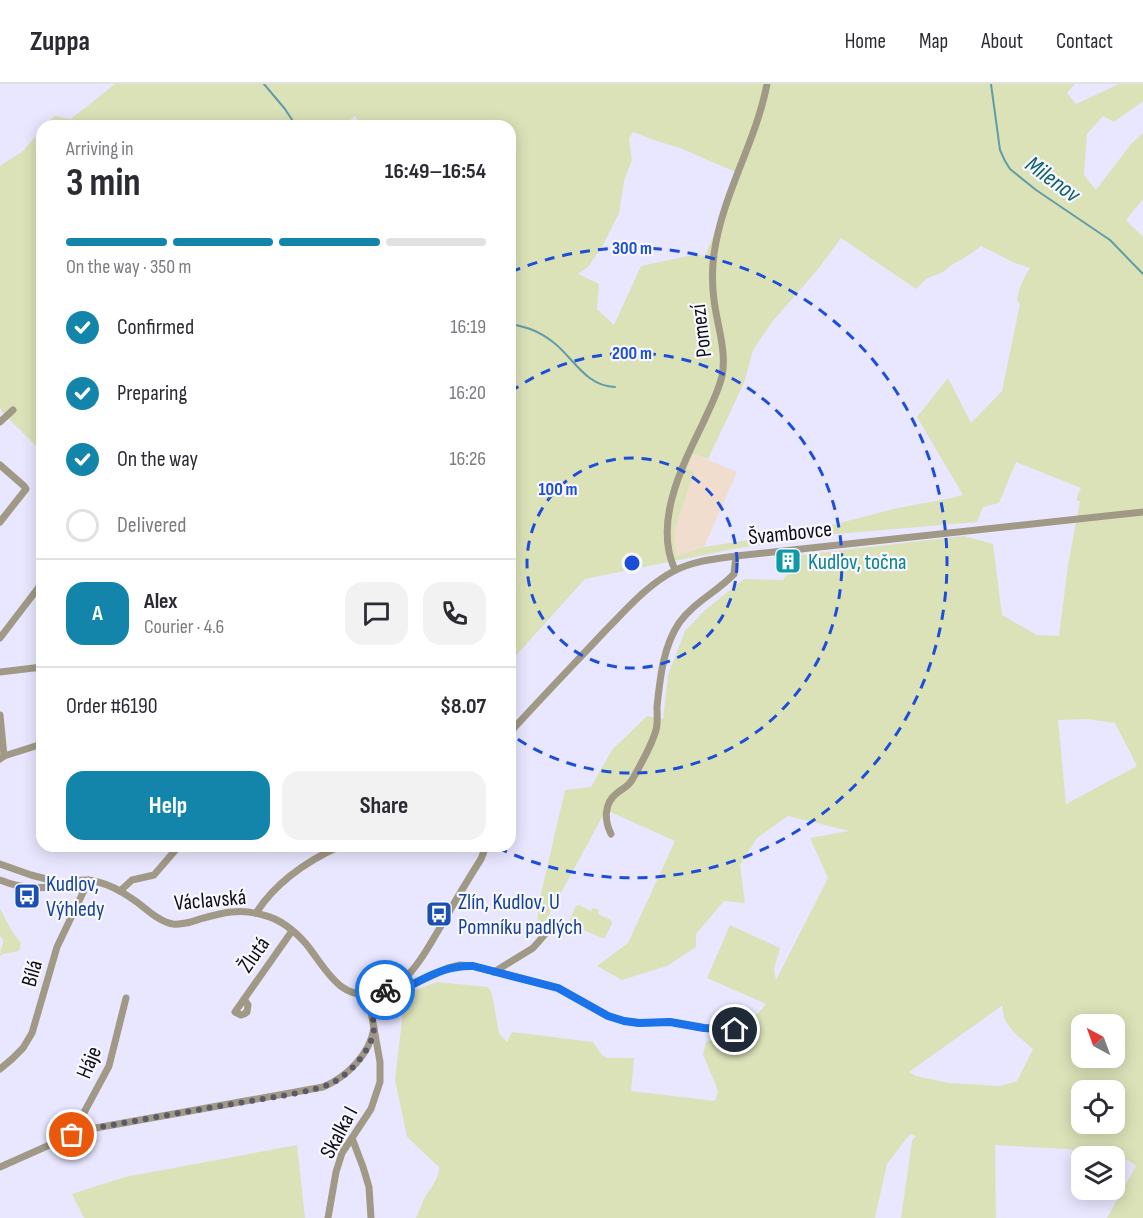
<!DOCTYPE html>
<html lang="en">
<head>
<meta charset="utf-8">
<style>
	:root { --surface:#fff; --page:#f2f2f3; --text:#2b2b33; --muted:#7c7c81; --line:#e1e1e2; --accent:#1385ab }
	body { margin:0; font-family:"Sofia Sans Condensed",sans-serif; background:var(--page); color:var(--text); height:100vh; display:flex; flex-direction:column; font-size:22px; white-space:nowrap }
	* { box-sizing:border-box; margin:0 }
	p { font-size:20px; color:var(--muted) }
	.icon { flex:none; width:33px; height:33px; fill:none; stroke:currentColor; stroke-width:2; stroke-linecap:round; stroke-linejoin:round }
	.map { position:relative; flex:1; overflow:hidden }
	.details { position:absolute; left:36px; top:36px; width:480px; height:732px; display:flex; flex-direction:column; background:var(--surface); border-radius:18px; box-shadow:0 3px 15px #0003 }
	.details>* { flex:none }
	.needle { width:39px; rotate:319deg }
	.controls { position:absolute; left:1071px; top:930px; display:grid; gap:12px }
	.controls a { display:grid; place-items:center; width:54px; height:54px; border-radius:12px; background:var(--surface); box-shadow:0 3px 15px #0003; font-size:30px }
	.pin { position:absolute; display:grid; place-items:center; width:51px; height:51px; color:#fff; margin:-26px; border:3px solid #fff; border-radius:50%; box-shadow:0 2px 6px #0007 }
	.courier { position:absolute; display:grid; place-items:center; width:60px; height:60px; margin:-30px; border:4px solid #1a73e8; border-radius:50%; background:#fff; color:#222; box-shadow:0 2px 8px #0007 }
	.headline em { font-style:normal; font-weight:700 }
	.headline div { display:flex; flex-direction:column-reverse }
	.headline { display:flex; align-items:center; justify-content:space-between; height:102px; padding:0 30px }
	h1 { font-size:39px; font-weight:700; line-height:45px }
	.bar { display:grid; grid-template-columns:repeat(4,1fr); gap:9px 6px; align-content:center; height:72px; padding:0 30px }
	.bar i { height:8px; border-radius:4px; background:var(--line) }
	.bar .on { background:var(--accent) }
	.bar p { grid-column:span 4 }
	.line { display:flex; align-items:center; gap:15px; padding:0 30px; border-top:2px solid var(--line) }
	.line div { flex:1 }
	.round { display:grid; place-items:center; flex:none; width:63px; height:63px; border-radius:18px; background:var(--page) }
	ol { padding:0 30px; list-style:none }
	li { display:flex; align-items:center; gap:18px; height:66px }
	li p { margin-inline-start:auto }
	li .icon { padding:6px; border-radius:50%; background:var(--accent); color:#fff; stroke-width:4 }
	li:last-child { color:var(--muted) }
	li i { width:33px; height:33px; border:3px solid var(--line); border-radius:50% }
	.cta { display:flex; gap:12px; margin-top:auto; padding:12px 30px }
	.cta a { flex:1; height:69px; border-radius:18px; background:var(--accent); color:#fff; font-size:24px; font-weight:700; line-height:69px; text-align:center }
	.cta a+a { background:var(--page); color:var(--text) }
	header { display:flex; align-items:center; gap:36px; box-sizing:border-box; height:84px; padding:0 30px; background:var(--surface); border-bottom:2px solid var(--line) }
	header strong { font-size:28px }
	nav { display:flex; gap:33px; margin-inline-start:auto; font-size:21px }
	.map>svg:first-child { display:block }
</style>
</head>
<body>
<header>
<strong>Zuppa</strong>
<nav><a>Home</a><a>Map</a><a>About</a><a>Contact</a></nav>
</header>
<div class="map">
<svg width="1143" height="1134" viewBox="0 0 1143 1134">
	<rect width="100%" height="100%" fill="#e9e7ff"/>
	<!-- industrial -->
	<path fill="#f0ddcd" d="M 693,370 L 737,388 L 704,463 L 675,472 L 674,448 L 694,388 L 687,384 Z"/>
	<!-- green -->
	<g fill="#dbe2b8" fill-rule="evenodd">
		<path d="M 115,0 L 1075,0 L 1067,9 L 1076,20 L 1119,0 L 1143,0 L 1143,17 L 1114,38 L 1103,32 L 1087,50 L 1084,91 L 1096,106 L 1131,60 L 1143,49 L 1143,115 L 1126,136 L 1143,153 L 1143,1134 L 1107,1134 L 1136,1082 L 1128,1076 L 1115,1074 L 1114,1072 L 1108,1072 L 1068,1065 L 995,1061 L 996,1134 L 901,1134 L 912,1057 L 916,1052 L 910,1050 L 887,1080 L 875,1134 L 416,1134 C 419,1128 421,1121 424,1115 C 430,1104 439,1096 439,1083 L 407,1053 L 395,996 L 405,910 L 437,898 L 488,903 L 492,910 L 499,949 L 507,958 L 512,948 L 593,958 L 602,971 L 607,974 L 634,974 L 631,1007 L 715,1017 L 718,1007 L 703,970 L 706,958 C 728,948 751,940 766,920 L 707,894 L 730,841 L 780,864 L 774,885 L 776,896 L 828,794 L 810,754 L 849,747 L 788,732 L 757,754 L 740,781 L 745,819 L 724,817 L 696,850 L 696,863 L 667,882 L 622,896 L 597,882 L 628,859 L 675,757 L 606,726 L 543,842 L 537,839 L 540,814 L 565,706 L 591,703 L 612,666 L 647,632 L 663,635 L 668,591 L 685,547 L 704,527 L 744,495 L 783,496 L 801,471 L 964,452 L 993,460 L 1002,531 L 1037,551 L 1059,552 L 1068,481 L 1080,417 L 1077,417 L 1077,412 L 1081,404 L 1016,378 L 999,419 L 983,423 L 977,438 L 813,452 L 733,465 L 585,495 L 510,578 L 510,42 L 362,42 L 355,32 L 343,42 L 45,42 L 54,32 L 71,35 ZM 633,48 L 654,56 L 680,64 L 733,87 L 738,91 L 705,172 L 697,170 L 641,182 L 614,241 L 597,225 L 599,200 L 578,190 L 588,183 L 602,163 L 619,129 L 624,97 L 632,76 L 629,55 ZM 841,154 L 916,205 L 926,195 L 943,188 L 950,182 L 969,171 L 981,162 L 1015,179 L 1030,184 C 1023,196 1019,202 1017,217 L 1020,220 L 1002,307 L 971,339 L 948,294 L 917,333 L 963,411 L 951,414 L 898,424 L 812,446 L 704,463 L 676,472 L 674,448 L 694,388 L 687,384 L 693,370 L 708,375 L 744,299 L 753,266 L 772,238 L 819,184 ZM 1087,635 L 1115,639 L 1137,682 L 1066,720 L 1058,636 ZM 1003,921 C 1000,940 1020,954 1033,965 L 1017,997 L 1000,1002 L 949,999 L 916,992 L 909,988 ZM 1082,940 L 1114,940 L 1114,974 L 1082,974 ZM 1082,1006 L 1114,1006 L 1114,1040 L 1082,1040 Z"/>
		<path d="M 42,45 L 42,368 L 2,328 L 0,323 L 0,82 L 23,67 Z"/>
		<path d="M 579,821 L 591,827 L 593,824 L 599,826 L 598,830 L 611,836 L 612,839 L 605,854 L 602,854 L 570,840 L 569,837 L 576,822 Z"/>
		<path d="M 0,825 L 13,849 L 21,859 L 19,867 L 3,870 L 0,872 C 0,865 4,861 3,855 L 0,852 Z"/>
		<path d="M 297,1061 L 305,1134 L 84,1134 L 72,1110 L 125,1093 Z"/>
	</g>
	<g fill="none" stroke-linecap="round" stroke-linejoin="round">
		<!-- stream -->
		<g stroke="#619da6" stroke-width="2">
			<path d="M 264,0 L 285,25 L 296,42"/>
			<path d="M 991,0 L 1000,66 L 1005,77 L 1010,85 L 1036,106 L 1110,156 L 1143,190"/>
			<path d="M 510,240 C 527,243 539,247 553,258 C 573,273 585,302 615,303"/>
		</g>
		<!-- minor -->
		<g stroke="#a09986" stroke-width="7">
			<path d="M 0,338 L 13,326"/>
			<path d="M 0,381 L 24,402 L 26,405 L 0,438"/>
			<path d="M 675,486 C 653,439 682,382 703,339 C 710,323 718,309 722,292 C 727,267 717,241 714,216 C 712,201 712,185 714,170 C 722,111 756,58 767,0"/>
			<path d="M 0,554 L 42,499"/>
			<path d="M 0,588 L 42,583"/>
			<path d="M 0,631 L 4,672"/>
			<path d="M 510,650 L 514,644 C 544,611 575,579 605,547 C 626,526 647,501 674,487 C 693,477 715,475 736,472 L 1143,428"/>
			<path d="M 0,675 L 4,672 L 42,660"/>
			<path d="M 611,750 C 604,736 604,719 617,709 C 623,704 628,703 632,696 C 640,682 652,661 656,646 C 658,639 657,630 657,623 C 660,594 663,563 679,539 C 694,518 717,508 734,490 L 736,472"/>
			<path d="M 0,780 L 31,791 L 62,799"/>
			<path d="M 0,796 C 17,803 35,806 54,802 C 69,799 82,793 98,798 C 110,801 121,807 131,814 C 144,822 158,838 173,840 C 183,841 191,838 200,835 C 222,829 240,824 263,831 C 280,835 296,848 307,861 C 326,885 340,918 377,909 C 389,906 400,899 408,891 C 422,877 431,858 441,842 C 454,819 467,797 481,775 L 486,762"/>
			<path d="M 120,807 L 132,796 L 154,791 L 179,762"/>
			<path d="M 256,829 C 276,798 307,777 340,762"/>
			<path d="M 494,888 L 533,864 L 548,847"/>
			<path d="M 390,904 L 397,908 L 448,884 L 460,881 L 473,882 L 558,904 L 608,932 L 624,937 L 639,939 L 670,938 L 704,944 L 735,946"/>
			<path d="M 244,915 L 248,921 L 247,928 L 244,930 L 241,931 L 235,928 L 292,847"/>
			<path d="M 0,985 L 12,975 L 23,964 L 32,949 L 57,863 L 89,796"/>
			<path d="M 72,1051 L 109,982 L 126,914"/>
			<path d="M 352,1054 L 363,1083 L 369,1103 L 371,1134"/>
			<path d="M 0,1083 L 72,1051 L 90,1045 L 323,1003 C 347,993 370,970 374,944"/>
			<path d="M 328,1134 L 336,1088 L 342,1069 L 371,1025 L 380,998 L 380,978 L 368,911"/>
		</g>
	</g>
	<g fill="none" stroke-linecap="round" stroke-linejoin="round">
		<!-- done -->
		<path stroke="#5b5a69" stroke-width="6" stroke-dasharray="0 10.8" d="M 72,1051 L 90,1045 C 145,1035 201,1025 257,1016 C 278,1012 314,1008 332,999 C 349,991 368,969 373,951 C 376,939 370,923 368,910 L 385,906"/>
		<!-- route -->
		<path stroke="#1a73e8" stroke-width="8" d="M 385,906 L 390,904 L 397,908 C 405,905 411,901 419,897 C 437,888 453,881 473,882 L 558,904 L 608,932 L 624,937 L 639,939 L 670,938 L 704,944 L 735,946"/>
	</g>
	<!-- distance rings -->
	<g fill="none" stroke="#1d4ed8" stroke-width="3" stroke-dasharray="10 8">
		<circle cx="632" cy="479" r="105"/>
		<path d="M510 308A210 210 0 1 1 510 650"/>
		<path d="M511 188A315 315 0 1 1 494 762"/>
	</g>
	<!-- icons -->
	<defs>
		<symbol id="building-square" viewBox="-11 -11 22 22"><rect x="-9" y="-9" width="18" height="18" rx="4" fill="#0f9aa8" stroke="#f7f7fd"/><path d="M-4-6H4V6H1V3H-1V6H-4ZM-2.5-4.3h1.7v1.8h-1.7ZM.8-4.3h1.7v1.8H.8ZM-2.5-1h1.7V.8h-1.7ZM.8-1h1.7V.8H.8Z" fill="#fff"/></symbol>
		<symbol id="bus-square" viewBox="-11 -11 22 22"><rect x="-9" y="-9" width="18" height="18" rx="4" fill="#1a4fb4" stroke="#f7f7fd"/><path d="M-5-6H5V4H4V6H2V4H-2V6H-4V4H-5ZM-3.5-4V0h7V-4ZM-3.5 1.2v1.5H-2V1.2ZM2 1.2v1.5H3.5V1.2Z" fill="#fff"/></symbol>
	</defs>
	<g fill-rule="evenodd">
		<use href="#building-square" x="773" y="462" width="30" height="30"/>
		<use href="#bus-square" x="12" y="797" width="30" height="30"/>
		<use href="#bus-square" x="424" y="815" width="30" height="30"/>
	</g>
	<g text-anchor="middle" stroke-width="4.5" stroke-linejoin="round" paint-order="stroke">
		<!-- street labels -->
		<g font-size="22" fill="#0f0e18" stroke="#f7f7fd">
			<text transform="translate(700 247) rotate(-97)" y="8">Pomezí</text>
			<text transform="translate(790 448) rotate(-6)" y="8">Švambovce</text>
			<text transform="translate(210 815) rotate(-5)" y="8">Václavská</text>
			<text transform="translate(253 870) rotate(-55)" y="8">Žlutá</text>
			<text transform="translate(31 889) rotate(-74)" y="8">Bílá</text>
			<text transform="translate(88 978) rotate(-68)" y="8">Háje</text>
			<text transform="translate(338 1048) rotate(-62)" y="8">Skalka I</text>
		</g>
		<!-- culture labels -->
		<g font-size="22" fill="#0d838f" stroke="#f7f7fd" text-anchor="start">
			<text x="808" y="485">Kudlov, točna</text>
		</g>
		<!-- transit labels -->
		<g font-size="22" fill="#164399" stroke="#f7f7fd" text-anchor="start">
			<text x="46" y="807">Kudlov,<tspan x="46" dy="25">Výhledy</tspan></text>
			<text x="458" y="825">Zlín, Kudlov, U<tspan x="458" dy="25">Pomníku padlých</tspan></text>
		</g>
		<!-- water labels -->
		<g font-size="24" font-style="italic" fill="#0f636d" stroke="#f7f7fd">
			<text transform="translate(1053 95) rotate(36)" y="8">Milenov</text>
		</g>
	</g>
	<circle cx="632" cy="479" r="9" fill="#1d4ed8" stroke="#f7f7fd" stroke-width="3"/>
	<g font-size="18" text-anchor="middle" font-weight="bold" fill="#1d4ed8" stroke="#f7f7fd" stroke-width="4.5" stroke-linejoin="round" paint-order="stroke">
		<text x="632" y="170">300 m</text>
		<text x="632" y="275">200 m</text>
		<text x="558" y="411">100 m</text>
	</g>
</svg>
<div class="controls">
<a><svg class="needle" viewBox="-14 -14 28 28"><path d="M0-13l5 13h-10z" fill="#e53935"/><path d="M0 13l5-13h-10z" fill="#7c7c81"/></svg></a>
<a><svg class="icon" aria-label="locate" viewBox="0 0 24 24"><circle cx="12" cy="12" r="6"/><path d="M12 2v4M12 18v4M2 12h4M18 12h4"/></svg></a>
<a><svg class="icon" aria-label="layers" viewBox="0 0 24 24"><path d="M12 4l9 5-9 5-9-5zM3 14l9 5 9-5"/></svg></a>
</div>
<div class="pin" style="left:72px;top:1051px;background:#ea580c"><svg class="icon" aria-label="bag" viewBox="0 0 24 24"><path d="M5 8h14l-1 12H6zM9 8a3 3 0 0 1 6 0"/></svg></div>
<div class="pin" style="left:735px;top:946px;background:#1f2937"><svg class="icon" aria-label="home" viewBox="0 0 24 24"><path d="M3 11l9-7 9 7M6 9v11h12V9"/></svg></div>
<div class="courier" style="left:385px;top:906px"><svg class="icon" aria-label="bike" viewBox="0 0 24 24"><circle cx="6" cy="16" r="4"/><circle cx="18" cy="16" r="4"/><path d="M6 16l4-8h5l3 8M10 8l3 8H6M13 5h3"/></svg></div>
<section class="details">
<div class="headline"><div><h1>3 min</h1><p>Arriving in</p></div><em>16:49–16:54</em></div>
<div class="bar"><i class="on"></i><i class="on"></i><i class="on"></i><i></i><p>On the way · 350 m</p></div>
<ol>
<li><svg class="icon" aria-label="check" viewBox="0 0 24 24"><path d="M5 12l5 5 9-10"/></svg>Confirmed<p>16:19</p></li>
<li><svg class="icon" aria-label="check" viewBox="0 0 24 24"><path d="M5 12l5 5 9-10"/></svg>Preparing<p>16:20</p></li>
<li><svg class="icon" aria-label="check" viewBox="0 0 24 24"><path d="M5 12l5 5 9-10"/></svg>On the way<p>16:26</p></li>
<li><i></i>Delivered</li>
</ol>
<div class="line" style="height:108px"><b class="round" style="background:var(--accent);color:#fff">A</b><div><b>Alex</b><p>Courier · 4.6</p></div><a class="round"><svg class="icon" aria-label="chat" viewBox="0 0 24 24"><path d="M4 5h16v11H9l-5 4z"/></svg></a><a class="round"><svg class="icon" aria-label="phone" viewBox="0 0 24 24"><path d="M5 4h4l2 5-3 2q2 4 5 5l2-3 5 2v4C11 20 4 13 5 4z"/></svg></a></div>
<div class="line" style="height:78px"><div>Order #6190</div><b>$8.07</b></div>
<div class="cta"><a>Help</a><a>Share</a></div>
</section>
</div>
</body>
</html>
